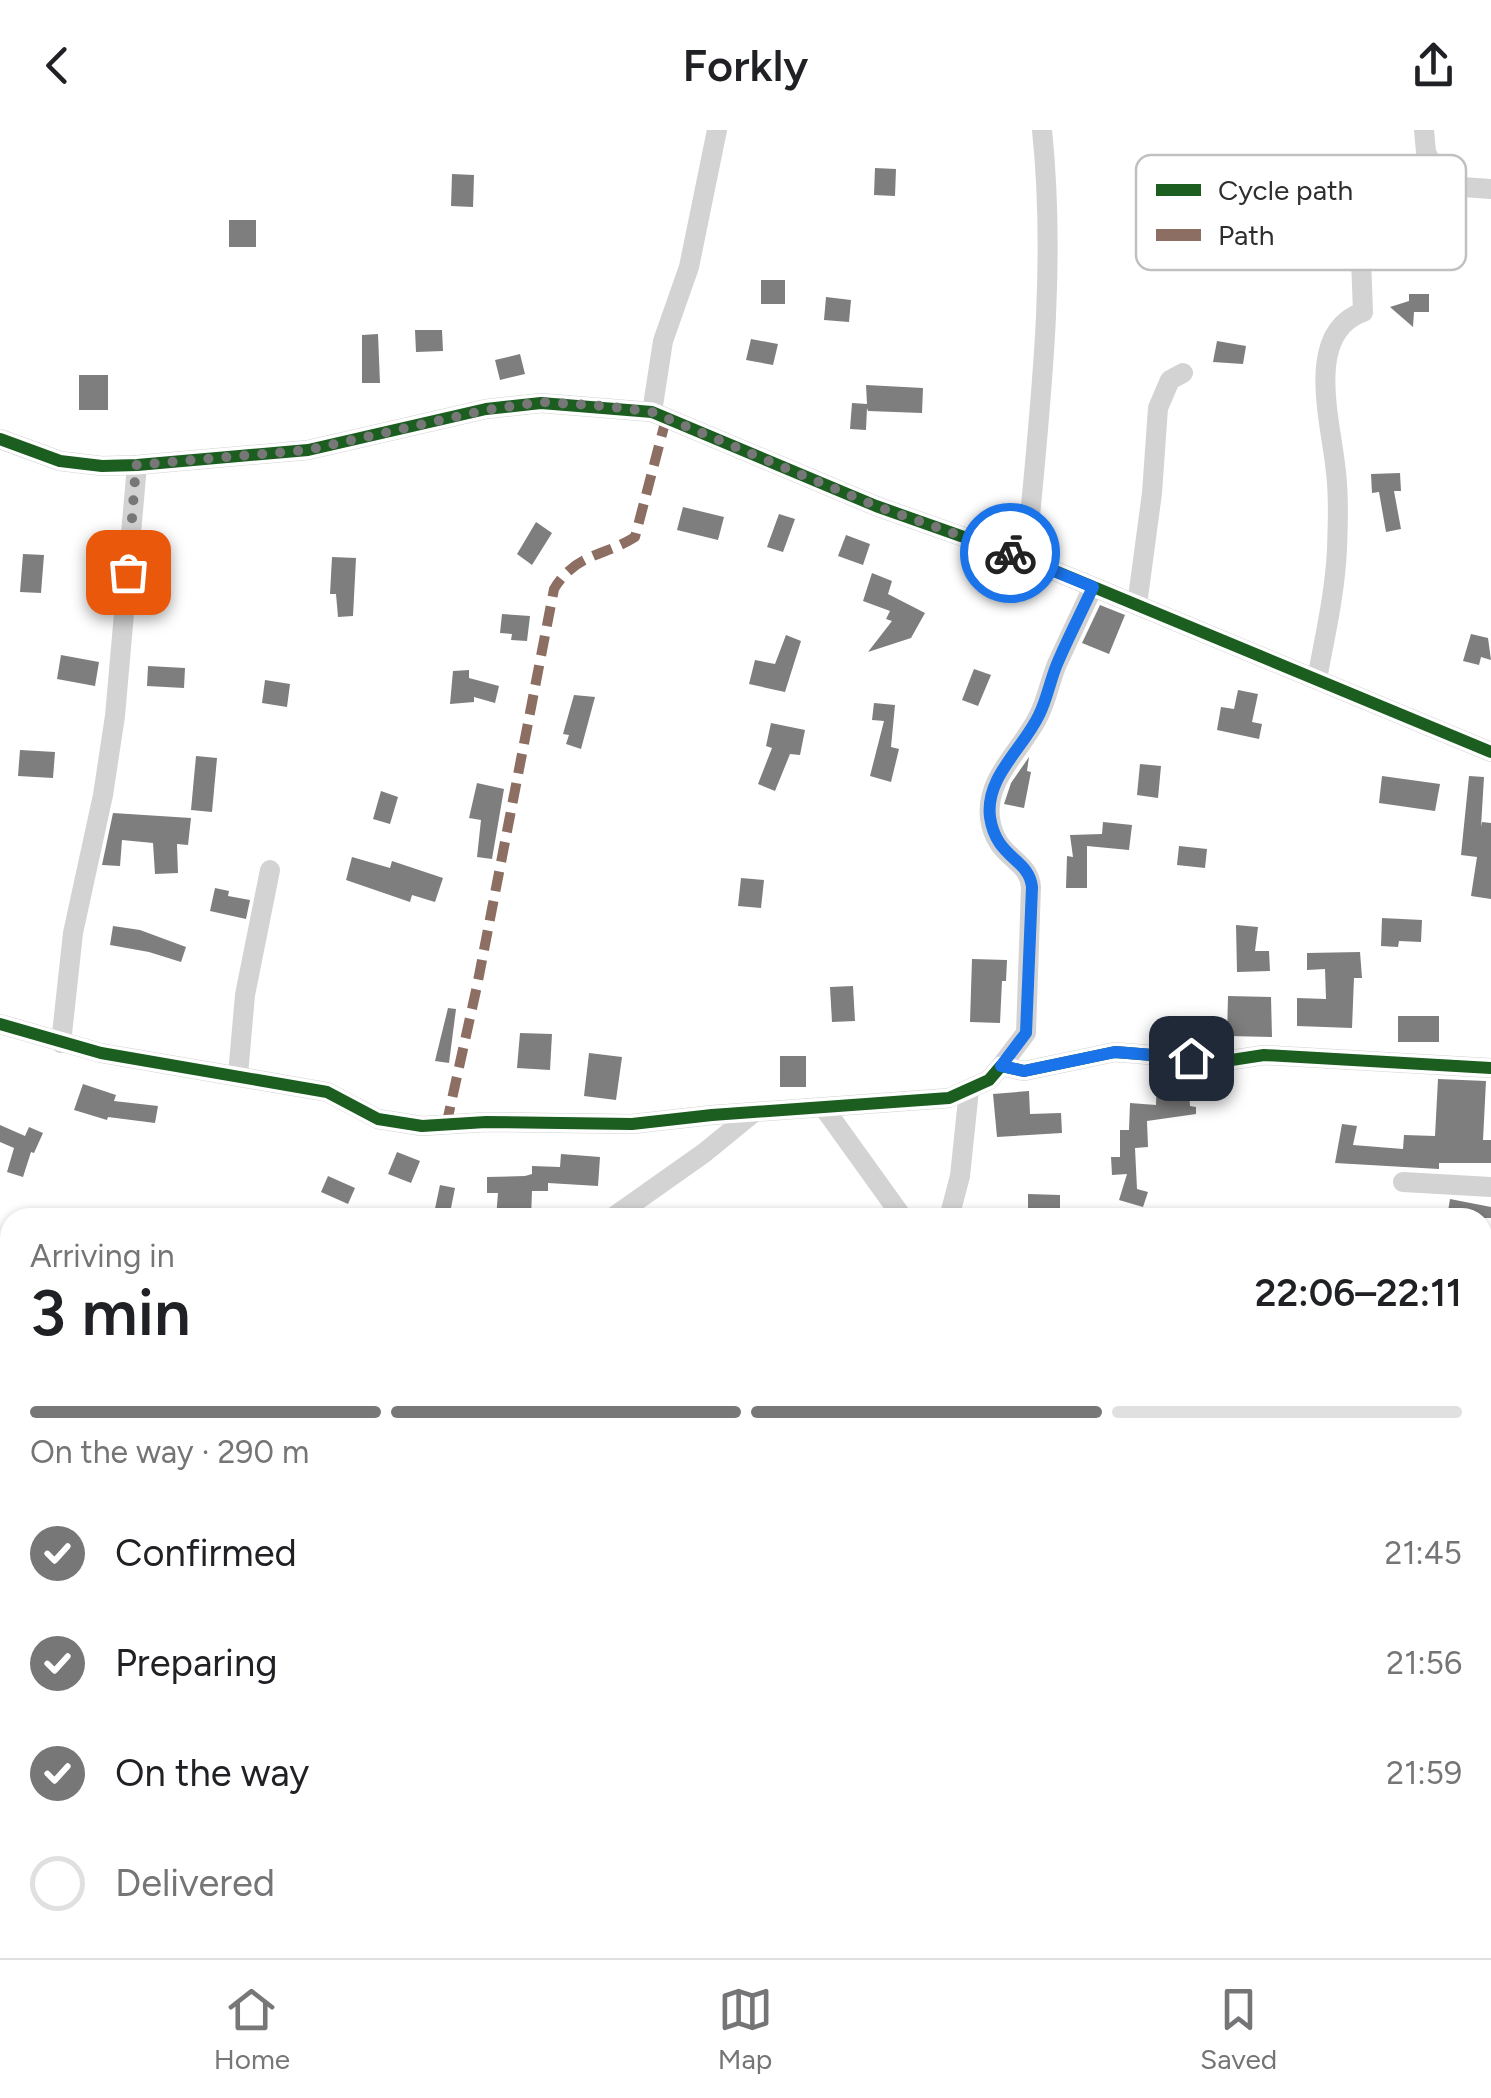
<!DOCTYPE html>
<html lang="en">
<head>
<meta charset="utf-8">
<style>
	:root { --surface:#fff; --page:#f2f2f2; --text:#202124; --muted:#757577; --line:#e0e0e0; --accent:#777 }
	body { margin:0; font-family:Figtree,sans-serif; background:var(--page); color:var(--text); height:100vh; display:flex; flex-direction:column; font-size:38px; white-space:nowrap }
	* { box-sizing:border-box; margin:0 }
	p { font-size:32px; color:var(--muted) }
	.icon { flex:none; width:55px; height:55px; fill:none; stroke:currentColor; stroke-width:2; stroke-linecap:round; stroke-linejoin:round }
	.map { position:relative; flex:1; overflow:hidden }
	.side { position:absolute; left:0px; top:1078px; width:1492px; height:752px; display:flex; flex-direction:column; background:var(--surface); border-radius:30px 30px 0 0; box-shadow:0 2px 8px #0004 }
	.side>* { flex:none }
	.pin { position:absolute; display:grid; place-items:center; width:85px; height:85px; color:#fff; margin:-42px; border-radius:20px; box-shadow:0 5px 15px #0006 }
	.courier { position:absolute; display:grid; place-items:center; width:100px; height:100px; margin:-50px; border:8px solid #1a73e8; border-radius:50%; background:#fff; color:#222; box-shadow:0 2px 12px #0007 }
	.overview em { font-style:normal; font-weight:600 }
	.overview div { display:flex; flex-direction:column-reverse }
	.overview { display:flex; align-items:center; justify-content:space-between; height:170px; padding:0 30px }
	h1 { font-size:65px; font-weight:600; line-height:75px }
	.bar { display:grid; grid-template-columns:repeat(4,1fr); gap:15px 10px; align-content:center; height:120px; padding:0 30px }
	.bar i { height:12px; border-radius:8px; background:var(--line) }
	.bar .current { background:var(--accent) }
	.bar p { grid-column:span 4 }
	ol { padding:0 30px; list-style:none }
	li { display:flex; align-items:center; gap:30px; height:110px }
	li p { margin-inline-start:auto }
	li .icon { padding:10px; border-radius:50%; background:var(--accent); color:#fff; stroke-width:4 }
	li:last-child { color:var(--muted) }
	li i { width:55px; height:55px; border:5px solid var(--line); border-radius:50% }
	header { display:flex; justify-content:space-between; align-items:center; height:130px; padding:0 30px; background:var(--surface); font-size:45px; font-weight:600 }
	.dock { display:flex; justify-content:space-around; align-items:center; height:140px; border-top:2px solid var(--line); background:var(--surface); font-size:28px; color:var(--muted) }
	.dock a { display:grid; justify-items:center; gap:5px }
	.dock .current { color:var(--accent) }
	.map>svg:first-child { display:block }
</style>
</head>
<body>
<header><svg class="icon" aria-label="back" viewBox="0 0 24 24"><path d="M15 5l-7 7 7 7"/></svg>Forkly<svg class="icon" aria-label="share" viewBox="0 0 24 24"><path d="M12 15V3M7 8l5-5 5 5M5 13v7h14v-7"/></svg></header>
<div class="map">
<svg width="1491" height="1828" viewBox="0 0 1491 1828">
	<rect width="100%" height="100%" fill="#fff"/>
	<!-- building -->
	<g fill="#7e7e7e">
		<path d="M 875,38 L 896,39 L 895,66 L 874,65 Z"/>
		<path d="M 452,44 L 474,45 L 473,77 L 451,76 Z"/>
		<rect x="229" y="90" width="27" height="27"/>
		<rect x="761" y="150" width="24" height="24"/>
		<path d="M 1409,164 L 1429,164 L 1429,182 L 1414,182 L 1413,197 L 1390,177 L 1409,171 Z"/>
		<path d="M 826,167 L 851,170 L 849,192 L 824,190 Z"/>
		<path d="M 415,200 L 442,200 L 443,221 L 416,222 Z"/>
		<path d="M 378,204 L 380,253 L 362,253 L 362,205 Z"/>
		<path d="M 751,209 L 778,214 L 773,235 L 746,230 Z"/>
		<path d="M 1217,211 L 1246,216 L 1243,234 L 1213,232 Z"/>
		<path d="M 520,224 L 525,244 L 500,250 L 495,230 Z"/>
		<rect x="79" y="245" width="29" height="35"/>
		<path d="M 866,255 L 923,258 L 922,283 L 868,281 L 867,278 L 866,300 L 850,299 L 852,273 L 867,274 Z"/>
		<path d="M 1400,343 L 1401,361 L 1394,361 L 1401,399 L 1386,402 L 1379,362 L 1372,363 L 1371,344 Z"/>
		<path d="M 683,377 L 724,387 L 718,410 L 677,400 Z"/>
		<path d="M 779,384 L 795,389 L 783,422 L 767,417 Z"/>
		<path d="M 536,392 L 552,403 L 532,435 L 517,424 Z"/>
		<path d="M 846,405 L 870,414 L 863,435 L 838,426 Z"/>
		<path d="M 23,424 L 44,425 L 41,463 L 20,462 Z"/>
		<path d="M 332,427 L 356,428 L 353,486 L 338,487 L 336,464 L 330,464 Z"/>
		<path d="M 872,443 L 892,451 L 888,464 L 925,483 L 911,508 L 868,522 L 892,491 L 886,489 L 890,481 L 863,471 Z"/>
		<path d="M 1100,475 L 1125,485 L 1109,524 L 1082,513 Z"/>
		<path d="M 502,484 L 530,486 L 527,511 L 511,510 L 512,504 L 500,503 Z"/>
		<path d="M 1471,504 L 1488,508 L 1491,530 L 1481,527 L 1479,535 L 1463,531 Z"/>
		<path d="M 786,505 L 801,511 L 785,562 L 749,554 L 755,530 L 775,534 Z"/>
		<path d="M 61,525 L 99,532 L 95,556 L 57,549 Z"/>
		<path d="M 148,536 L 185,538 L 184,558 L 147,556 Z"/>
		<path d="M 974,539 L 991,545 L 978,576 L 962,570 Z"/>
		<path d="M 469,540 L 469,548 L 499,556 L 495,573 L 474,567 L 474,572 L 450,574 L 453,541 Z"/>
		<path d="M 265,550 L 290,554 L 287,577 L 262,573 Z"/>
		<path d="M 1238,560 L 1258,564 L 1252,592 L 1262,594 L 1259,609 L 1217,600 L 1221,577 L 1234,579 Z"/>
		<path d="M 574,565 L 595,567 L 581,619 L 566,614 L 569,605 L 563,604 Z"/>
		<path d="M 874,573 L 895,575 L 891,617 L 899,619 L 891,652 L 870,646 L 884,591 L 872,590 Z"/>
		<path d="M 771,593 L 805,600 L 800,625 L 790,624 L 775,661 L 758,654 L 772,618 L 766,616 Z"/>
		<path d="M 20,620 L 55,622 L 53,648 L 18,646 Z"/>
		<path d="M 196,626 L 217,628 L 212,682 L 191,680 Z"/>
		<path d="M 1029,627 L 1027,641 L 1031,642 L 1024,678 L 1004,674 L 1011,653 Z"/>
		<path d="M 1140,634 L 1161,636 L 1158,668 L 1137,665 Z"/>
		<path d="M 1382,646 L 1440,654 L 1435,681 L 1379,673 Z"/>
		<path d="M 1469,646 L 1484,647 L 1481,697 L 1482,692 L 1491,693 L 1491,769 L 1471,766 L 1477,727 L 1461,725 Z"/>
		<path d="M 477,653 L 504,659 L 492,729 L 477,727 L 481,690 L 469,688 Z"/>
		<path d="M 381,661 L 398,667 L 390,694 L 373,689 Z"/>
		<path d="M 113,683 L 191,688 L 188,715 L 177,714 L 178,743 L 155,744 L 153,713 L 122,710 L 120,736 L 102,735 Z"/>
		<path d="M 1103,692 L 1132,695 L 1129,720 L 1087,716 L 1087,758 L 1066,758 L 1067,726 L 1073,727 L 1070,705 L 1102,704 Z"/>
		<path d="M 1179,716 L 1207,719 L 1205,738 L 1177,735 Z"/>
		<path d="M 352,727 L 390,738 L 392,731 L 443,748 L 435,772 L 412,765 L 410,772 L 346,750 Z"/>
		<path d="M 741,748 L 764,750 L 761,778 L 738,776 Z"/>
		<path d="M 215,758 L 229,761 L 228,766 L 250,770 L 246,789 L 210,781 Z"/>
		<path d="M 1382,788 L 1422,790 L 1421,812 L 1399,811 L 1398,817 L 1381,816 Z"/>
		<path d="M 1236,795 L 1258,797 L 1255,821 L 1269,821 L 1270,841 L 1237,842 Z"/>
		<path d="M 113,796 L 140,800 L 186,817 L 181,832 L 149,822 L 110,815 Z"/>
		<path d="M 1360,822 L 1362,848 L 1354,848 L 1352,898 L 1297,896 L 1297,868 L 1326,869 L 1325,839 L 1307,840 L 1307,823 Z"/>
		<path d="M 972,829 L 1007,830 L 1006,851 L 1002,851 L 1000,893 L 970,892 Z"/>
		<path d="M 853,856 L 855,891 L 832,892 L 830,857 Z"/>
		<path d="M 1228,866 L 1271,867 L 1272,907 L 1227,906 Z"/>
		<path d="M 448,878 L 456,879 L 449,933 L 435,931 Z"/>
		<rect x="1398" y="886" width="41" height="26"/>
		<path d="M 520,903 L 552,904 L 550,940 L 517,938 Z"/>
		<path d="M 589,923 L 622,927 L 616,970 L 584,966 Z"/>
		<rect x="780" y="926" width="26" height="31"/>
		<path d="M 1157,939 L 1182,941 L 1182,963 L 1189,962 L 1190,976 L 1196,977 L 1196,984 L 1147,991 L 1148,1017 L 1135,1018 L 1137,1059 L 1148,1062 L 1143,1077 L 1119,1070 L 1127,1044 L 1112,1045 L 1111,1027 L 1120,1027 L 1120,1000 L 1129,1000 L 1130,973 L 1156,975 Z"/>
		<path d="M 1438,949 L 1486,951 L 1483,1010 L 1491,1010 L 1491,1033 L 1439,1033 L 1439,1039 L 1335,1033 L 1342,994 L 1357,996 L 1353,1015 L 1403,1019 L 1404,1005 L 1435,1006 Z"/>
		<path d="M 83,954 L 116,965 L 114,971 L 158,976 L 155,993 L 108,987 L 107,990 L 74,980 Z"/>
		<path d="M 1029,961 L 1030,984 L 1061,983 L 1062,1003 L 997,1007 L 993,964 Z"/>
		<path d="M 0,995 L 25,1006 L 29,997 L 43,1003 L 34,1023 L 31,1022 L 23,1047 L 7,1042 L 14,1018 L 0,1012 Z"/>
		<path d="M 397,1022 L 420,1031 L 411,1053 L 388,1044 Z"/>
		<path d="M 561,1024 L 600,1027 L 598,1056 L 548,1053 L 548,1061 L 532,1061 L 531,1088 L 496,1088 L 498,1063 L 487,1063 L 487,1047 L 525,1046 L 532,1044 L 532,1036 L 560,1037 Z"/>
		<path d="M 328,1046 L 355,1058 L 348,1074 L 321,1062 Z"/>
		<path d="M 440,1055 L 455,1058 L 449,1088 L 433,1088 Z"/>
		<path d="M 1028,1064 L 1060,1065 L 1060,1088 L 1028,1088 Z"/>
		<path d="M 1450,1069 L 1491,1077 L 1491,1088 L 1447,1088 Z"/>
	</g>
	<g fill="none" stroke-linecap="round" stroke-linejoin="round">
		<!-- minor -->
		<g stroke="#d3d3d3" stroke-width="20">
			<path d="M 1424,0 L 1426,22 L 1443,59 L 1449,56 L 1491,59"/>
			<path d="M 652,282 L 663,211 L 689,137 L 717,0"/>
			<path d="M 0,309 L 60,331 L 102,336 L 137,335 L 308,320 L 486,279 L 541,273 L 652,282 L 876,376 L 1026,429 L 1491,622"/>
			<path d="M 1026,429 C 1039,286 1057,143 1042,0"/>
			<path d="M 1137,475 L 1152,363 L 1158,278 L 1170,250 L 1183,243"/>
			<path d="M 1317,549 C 1325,506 1335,463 1337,419 C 1338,391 1339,362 1335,334 C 1330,289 1305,202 1363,182 L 1361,129 L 1364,65 L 1417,58 L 1443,59"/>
			<path d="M 0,894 L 101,923 L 327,962 L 378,989 L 422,996 L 486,992 L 632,994 L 712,985 L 949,968 L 989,950 L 1001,936 L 1024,941 L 1115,922 L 1225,931 L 1264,925 L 1491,938"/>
			<path d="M 61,913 L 73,803 L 103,665 L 115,586 L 137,335"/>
			<path d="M 1001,936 L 1026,903 L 1031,757 C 1029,728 995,729 990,688 C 985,648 1023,619 1039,585 C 1047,569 1050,551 1057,534 C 1069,508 1081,483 1093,457"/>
			<path d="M 238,945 L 245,865 L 270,740"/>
			<path d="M 824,978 L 903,1088"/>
			<path d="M 1403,1052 L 1491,1057"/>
			<path d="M 612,1088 L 704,1023 L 753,983"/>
			<path d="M 949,1088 L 960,1046 L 969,960"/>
			<path d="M 1482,1176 L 1491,1176"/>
			<path d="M 1482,1299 L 1491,1299"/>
			<path d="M 49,1820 L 49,1828"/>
			<path d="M 1277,1828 L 1286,1820"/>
		</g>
		<!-- quiet -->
		<g stroke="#8d6e63" stroke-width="10" stroke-dasharray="20 10" stroke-linecap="butt">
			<path d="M 446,996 L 477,856 L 554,459 C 576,423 603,427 635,407 L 666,289"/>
			<path d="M 1482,1425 L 1491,1425"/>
			<path d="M 467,1828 L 471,1820"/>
		</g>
		<defs>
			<g id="cycleway">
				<path d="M 0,309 L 60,331 L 102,336 L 137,335 L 308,320 L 486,279 L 541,273 L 652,282 L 876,376 L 1026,429 L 1491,622"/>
				<path d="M 0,894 L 101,923 L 327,962 L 378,989 L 422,996 L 486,992 L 632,994 L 712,985 L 949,968 L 989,950 L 1001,936 L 1024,941 L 1115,922 L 1225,931 L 1264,925 L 1491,938"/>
			</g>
		</defs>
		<!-- cycleway casing -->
		<use href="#cycleway" stroke="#fff" stroke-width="19"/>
		<!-- cycleway -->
		<use href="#cycleway" stroke="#1b5e20" stroke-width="12"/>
	</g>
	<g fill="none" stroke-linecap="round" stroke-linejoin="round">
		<!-- done -->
		<path stroke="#777" stroke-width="10" stroke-dasharray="0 18" d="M 128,442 L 136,335 L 308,320 L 486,280 L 541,272 L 604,276 L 652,282 L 876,376 L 1010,423"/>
		<!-- route -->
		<path stroke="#1a73e8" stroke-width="12" d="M 1010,423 L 1093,457 C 1081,483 1068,508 1057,534 C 1050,551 1047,569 1039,585 C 1023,619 985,647 990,687 C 996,729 1029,728 1032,757 L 1026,903 L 1001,936 L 1024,941 L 1115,922 L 1191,928"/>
	</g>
	<!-- legend -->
	<rect x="1136" y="25" width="330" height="115" rx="15" fill="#fff" stroke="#c0c0c0" stroke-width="2.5"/>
	<rect x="1156" y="54" width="45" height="12" fill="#1b5e20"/>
	<rect x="1156" y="99" width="45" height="12" fill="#8d6e63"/>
	<g font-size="28" fill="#2e2e2e">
		<text x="1218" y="70">Cycle path</text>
		<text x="1218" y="115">Path</text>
	</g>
</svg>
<div class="pin" style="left:128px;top:442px;background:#ea580c"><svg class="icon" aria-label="bag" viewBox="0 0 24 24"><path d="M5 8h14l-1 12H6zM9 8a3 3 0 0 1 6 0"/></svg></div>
<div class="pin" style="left:1191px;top:928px;background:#1f2937"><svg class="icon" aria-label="home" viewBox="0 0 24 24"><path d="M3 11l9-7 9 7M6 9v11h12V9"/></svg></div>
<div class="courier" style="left:1010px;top:423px"><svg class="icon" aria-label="bike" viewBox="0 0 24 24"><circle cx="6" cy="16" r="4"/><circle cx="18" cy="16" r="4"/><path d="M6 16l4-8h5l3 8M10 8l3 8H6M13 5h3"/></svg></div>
<section class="side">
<div class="overview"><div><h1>3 min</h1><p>Arriving in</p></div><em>22:06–22:11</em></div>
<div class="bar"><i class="current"></i><i class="current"></i><i class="current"></i><i></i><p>On the way · 290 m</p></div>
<ol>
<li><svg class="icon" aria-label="check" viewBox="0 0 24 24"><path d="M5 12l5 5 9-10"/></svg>Confirmed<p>21:45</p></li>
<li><svg class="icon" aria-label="check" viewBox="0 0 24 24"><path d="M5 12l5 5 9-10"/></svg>Preparing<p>21:56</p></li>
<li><svg class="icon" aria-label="check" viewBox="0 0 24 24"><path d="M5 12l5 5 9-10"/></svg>On the way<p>21:59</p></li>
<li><i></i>Delivered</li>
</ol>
</section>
</div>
<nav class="dock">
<a class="current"><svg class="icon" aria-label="home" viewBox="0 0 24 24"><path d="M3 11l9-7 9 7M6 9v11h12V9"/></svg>Home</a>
<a><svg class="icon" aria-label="map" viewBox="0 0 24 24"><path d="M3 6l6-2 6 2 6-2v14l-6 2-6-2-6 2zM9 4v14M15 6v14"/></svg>Map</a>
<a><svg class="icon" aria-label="saved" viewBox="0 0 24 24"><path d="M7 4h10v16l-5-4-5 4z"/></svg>Saved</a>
</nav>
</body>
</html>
